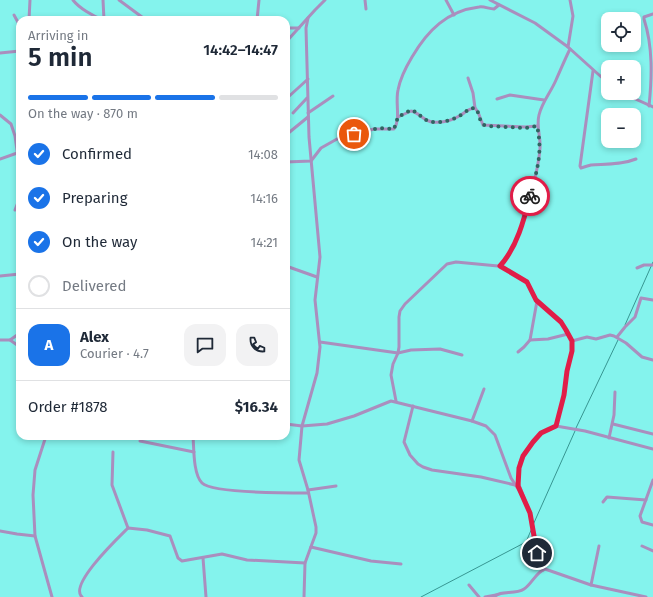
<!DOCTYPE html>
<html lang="en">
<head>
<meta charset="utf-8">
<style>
	:root { --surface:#fff; --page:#f2f2f3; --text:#1f2937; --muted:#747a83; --line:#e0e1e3; --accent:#1a73e8 }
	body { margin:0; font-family:"Fira Sans",sans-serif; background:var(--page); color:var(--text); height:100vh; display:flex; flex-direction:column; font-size:15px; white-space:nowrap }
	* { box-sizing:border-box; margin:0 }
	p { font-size:13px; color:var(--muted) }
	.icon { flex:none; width:22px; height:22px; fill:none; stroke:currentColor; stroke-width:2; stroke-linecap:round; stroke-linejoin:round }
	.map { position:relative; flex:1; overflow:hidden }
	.drawer { position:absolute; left:16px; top:16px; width:274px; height:424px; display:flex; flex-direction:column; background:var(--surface); border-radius:12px; box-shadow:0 2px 6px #0003 }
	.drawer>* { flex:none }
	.controls { position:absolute; left:601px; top:12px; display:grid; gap:8px }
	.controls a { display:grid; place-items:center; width:40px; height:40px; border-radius:8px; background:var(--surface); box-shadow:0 2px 6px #0003; font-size:20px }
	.pin { position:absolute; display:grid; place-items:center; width:34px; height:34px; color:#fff; margin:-17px; border:2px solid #fff; border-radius:50%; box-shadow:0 1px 4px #0007 }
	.courier { position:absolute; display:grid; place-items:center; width:40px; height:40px; margin:-20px; border:3px solid #e11d48; border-radius:50%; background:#fff; color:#222; box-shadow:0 1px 5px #0007 }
	.headline em { font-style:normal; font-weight:600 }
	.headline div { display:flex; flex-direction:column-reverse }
	.headline { display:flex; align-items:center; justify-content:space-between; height:68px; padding:0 12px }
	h1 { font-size:26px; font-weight:600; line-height:30px }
	.bar { display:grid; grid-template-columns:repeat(4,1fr); gap:6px 4px; align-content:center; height:48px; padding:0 12px }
	.bar i { height:5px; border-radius:3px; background:var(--line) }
	.bar .active { background:var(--accent) }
	.bar p { grid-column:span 4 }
	.line { display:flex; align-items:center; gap:10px; padding:0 12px; border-top:1px solid var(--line) }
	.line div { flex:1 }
	.round { display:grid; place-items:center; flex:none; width:42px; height:42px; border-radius:12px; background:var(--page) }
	ol { padding:0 12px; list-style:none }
	li { display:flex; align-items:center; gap:12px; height:44px }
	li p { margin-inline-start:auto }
	li .icon { padding:4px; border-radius:50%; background:var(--accent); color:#fff; stroke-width:4 }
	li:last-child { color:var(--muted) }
	li i { width:22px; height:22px; border:2px solid var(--line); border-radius:50% }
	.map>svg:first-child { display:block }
</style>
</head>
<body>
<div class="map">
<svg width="653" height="597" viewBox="0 0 653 597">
	<rect width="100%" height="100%" fill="#84f3ed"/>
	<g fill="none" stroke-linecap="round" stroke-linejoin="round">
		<!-- stream -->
		<g stroke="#379692" stroke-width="1">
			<path d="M 625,325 L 653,262"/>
			<path d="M 576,428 L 618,340"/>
			<path d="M 533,525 L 575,431"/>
			<path d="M 421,597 L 526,542 L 532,528"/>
		</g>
		<!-- street -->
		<g stroke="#aa8ebe" stroke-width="3">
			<path d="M 73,0 C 79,8 93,16 103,20"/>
			<path d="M 103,0 L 104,20"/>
			<path d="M 119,0 L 146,20"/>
			<path d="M 365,0 L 366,9"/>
			<path d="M 446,0 L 454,15"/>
			<path d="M 490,0 L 535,23 L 568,47 L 608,83"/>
			<path d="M 14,15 L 20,26"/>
			<path d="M 29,20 L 30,0"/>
			<path d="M 257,20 L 259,0"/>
			<path d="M 286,28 L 299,28"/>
			<path d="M 286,42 L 315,10 L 325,0"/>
			<path d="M 568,47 L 573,16 L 570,0"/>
			<path d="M 0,53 L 20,51"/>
			<path d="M 593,71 L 580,166 L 581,168 C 584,167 587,166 591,165 C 606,164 621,165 636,159"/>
			<path d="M 468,78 L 473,93 L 475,108"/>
			<path d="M 622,93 L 653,107"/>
			<path d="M 286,99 L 308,79"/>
			<path d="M 497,99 L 510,95 L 544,100"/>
			<path d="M 649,106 C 652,77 653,47 644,19 L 644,17 L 653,14"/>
			<path d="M 293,113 L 307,98"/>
			<path d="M 308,113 L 333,96"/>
			<path d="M 0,115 L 11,124 L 15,136 L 20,171"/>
			<path d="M 398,117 L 411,111 C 419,112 424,122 433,122 C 442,123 453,120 461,115 C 466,112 469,108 475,108 L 478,112 L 483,125 L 525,127 L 537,126"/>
			<path d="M 286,135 L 308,117"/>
			<path d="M 0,159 L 20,152"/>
			<path d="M 286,162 L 311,161 L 321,148 L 337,139 L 374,129 L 394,129 C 401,119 395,103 398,90 C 400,79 406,67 412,57 C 428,30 447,11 479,7 C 484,6 489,9 494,9 L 499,5"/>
			<path d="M 15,210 L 20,197"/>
			<path d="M 286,266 L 317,277"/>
			<path d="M 500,266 L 527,282 L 536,299 L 561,322 L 566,330 L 572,341 L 572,351 L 567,371 L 564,395 L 556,426"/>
			<path d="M 637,268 L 644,265 L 653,265"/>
			<path d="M 0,276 L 20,274"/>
			<path d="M 617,337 L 625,327 L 635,317 L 641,298 L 653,300"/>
			<path d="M 0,340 L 10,340 L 20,347"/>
			<path d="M 10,340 L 20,333"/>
			<path d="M 530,340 L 548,339 L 568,334"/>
			<path d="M 572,341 L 587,337 L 596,339 L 610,335 L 614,336 L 626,343 L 642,357 L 653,360"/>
			<path d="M 320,342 L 398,353 L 411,350 L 440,349 L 462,355"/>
			<path d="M 518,352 L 524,347 L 530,340 L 537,301"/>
			<path d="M 396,401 L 391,375 L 393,364 L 398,353 L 399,347 L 399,317 L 400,311 L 405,304 L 447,264 L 456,262 L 498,266 C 518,257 539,170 540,148 C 541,137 536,127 539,115 C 542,102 551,92 556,80 C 561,69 565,59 570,49"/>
			<path d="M 413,406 L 404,442 L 410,455 L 418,464 L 423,467 L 432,470 L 481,477 L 515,485"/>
			<path d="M 472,421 L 484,389"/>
			<path d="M 286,424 L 302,426 L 327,424 L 354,416 L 391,401 L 472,421 L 486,426 L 495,435 L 511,478 L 522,495"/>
			<path d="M 613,424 L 653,434"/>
			<path d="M 46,436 L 35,470 L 33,495 L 35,536 L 52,597"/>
			<path d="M 193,436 C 194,448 193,474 202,483 C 212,493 291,493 308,493"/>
			<path d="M 609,438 L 614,415 L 615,392"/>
			<path d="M 140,441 L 194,452"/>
			<path d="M 113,452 L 112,485 L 128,528"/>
			<path d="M 653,480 L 640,516 L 642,522 L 653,525"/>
			<path d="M 308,490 L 336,486"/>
			<path d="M 603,502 L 607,497 L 646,500"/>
			<path d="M 0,531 L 17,534 L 35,536"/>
			<path d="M 642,546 L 653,551"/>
			<path d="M 311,547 L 371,561 L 401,564"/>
			<path d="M 203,558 L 206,597"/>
			<path d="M 543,570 L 537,561 L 537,547 L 530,513 L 518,482 L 519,469 L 520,462 L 527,450 L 533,442 L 541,433 L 556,426 L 585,431 L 653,449"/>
			<path d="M 469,585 L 479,597"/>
			<path d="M 591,585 L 599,546"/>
			<path d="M 82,597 C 68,585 119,537 128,528 L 147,530 L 170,536 L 178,558 L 182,561 L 222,554 L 247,560 L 305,563"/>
			<path d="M 304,597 L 305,563 L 316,533 L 316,527 L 308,490 L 299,460 L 302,426 L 317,373 L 320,347 L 315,300 L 320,257 L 309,137 L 306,28 L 308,18"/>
			<path d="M 485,597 L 496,595"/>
			<path d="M 494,597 C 500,590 515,595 524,589 C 532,584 536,572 545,569 L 591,585 L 646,597"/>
		</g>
	</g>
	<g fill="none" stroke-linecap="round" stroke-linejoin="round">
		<!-- done -->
		<path stroke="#2f6562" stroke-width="4" stroke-dasharray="0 7.2" d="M 354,134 L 379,128 L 394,129 L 398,117 L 411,110 C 419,112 424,122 433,122 C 442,123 453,120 461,115 C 466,112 469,108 475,108 C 481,114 478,124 487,126 L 525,128 L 537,126 C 543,152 537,171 530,196"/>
		<!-- route -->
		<path stroke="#e11d48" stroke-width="5" d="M 530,196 C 524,220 517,247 500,266 L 527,282 L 536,300 L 561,322 L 566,330 L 572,341 L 572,351 L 567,371 L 564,395 L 556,426 L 541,433 L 533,442 L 523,456 L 519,468 L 518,486 L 530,513 L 537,553"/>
	</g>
</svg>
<div class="controls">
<a><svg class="icon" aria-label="locate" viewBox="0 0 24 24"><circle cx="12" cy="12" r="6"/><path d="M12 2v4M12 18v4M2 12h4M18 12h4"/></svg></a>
<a>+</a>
<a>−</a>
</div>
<div class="pin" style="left:354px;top:134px;background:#ea580c"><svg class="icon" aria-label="bag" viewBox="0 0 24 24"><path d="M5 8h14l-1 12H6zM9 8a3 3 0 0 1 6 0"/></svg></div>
<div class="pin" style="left:537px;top:553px;background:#1f2937"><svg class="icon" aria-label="home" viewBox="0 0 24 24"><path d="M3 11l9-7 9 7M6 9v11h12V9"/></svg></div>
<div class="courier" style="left:530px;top:196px"><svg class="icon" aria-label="bike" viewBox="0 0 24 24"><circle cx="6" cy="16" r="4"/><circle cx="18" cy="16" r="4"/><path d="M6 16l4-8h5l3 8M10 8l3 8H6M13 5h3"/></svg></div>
<section class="drawer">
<div class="headline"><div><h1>5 min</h1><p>Arriving in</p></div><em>14:42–14:47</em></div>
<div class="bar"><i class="active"></i><i class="active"></i><i class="active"></i><i></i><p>On the way · 870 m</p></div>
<ol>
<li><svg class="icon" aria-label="check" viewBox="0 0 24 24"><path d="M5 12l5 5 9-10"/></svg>Confirmed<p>14:08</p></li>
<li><svg class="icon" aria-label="check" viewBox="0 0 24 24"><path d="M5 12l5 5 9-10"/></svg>Preparing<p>14:16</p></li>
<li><svg class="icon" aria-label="check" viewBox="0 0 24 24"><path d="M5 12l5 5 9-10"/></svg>On the way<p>14:21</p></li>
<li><i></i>Delivered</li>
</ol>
<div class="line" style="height:72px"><b class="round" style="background:var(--accent);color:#fff">A</b><div><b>Alex</b><p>Courier · 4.7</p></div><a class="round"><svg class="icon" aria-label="chat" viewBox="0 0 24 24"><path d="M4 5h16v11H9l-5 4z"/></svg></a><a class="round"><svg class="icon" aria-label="phone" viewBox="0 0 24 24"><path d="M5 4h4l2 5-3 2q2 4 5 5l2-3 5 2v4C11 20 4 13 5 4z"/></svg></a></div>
<div class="line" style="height:52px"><div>Order #1878</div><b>$16.34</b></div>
</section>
</div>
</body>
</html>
